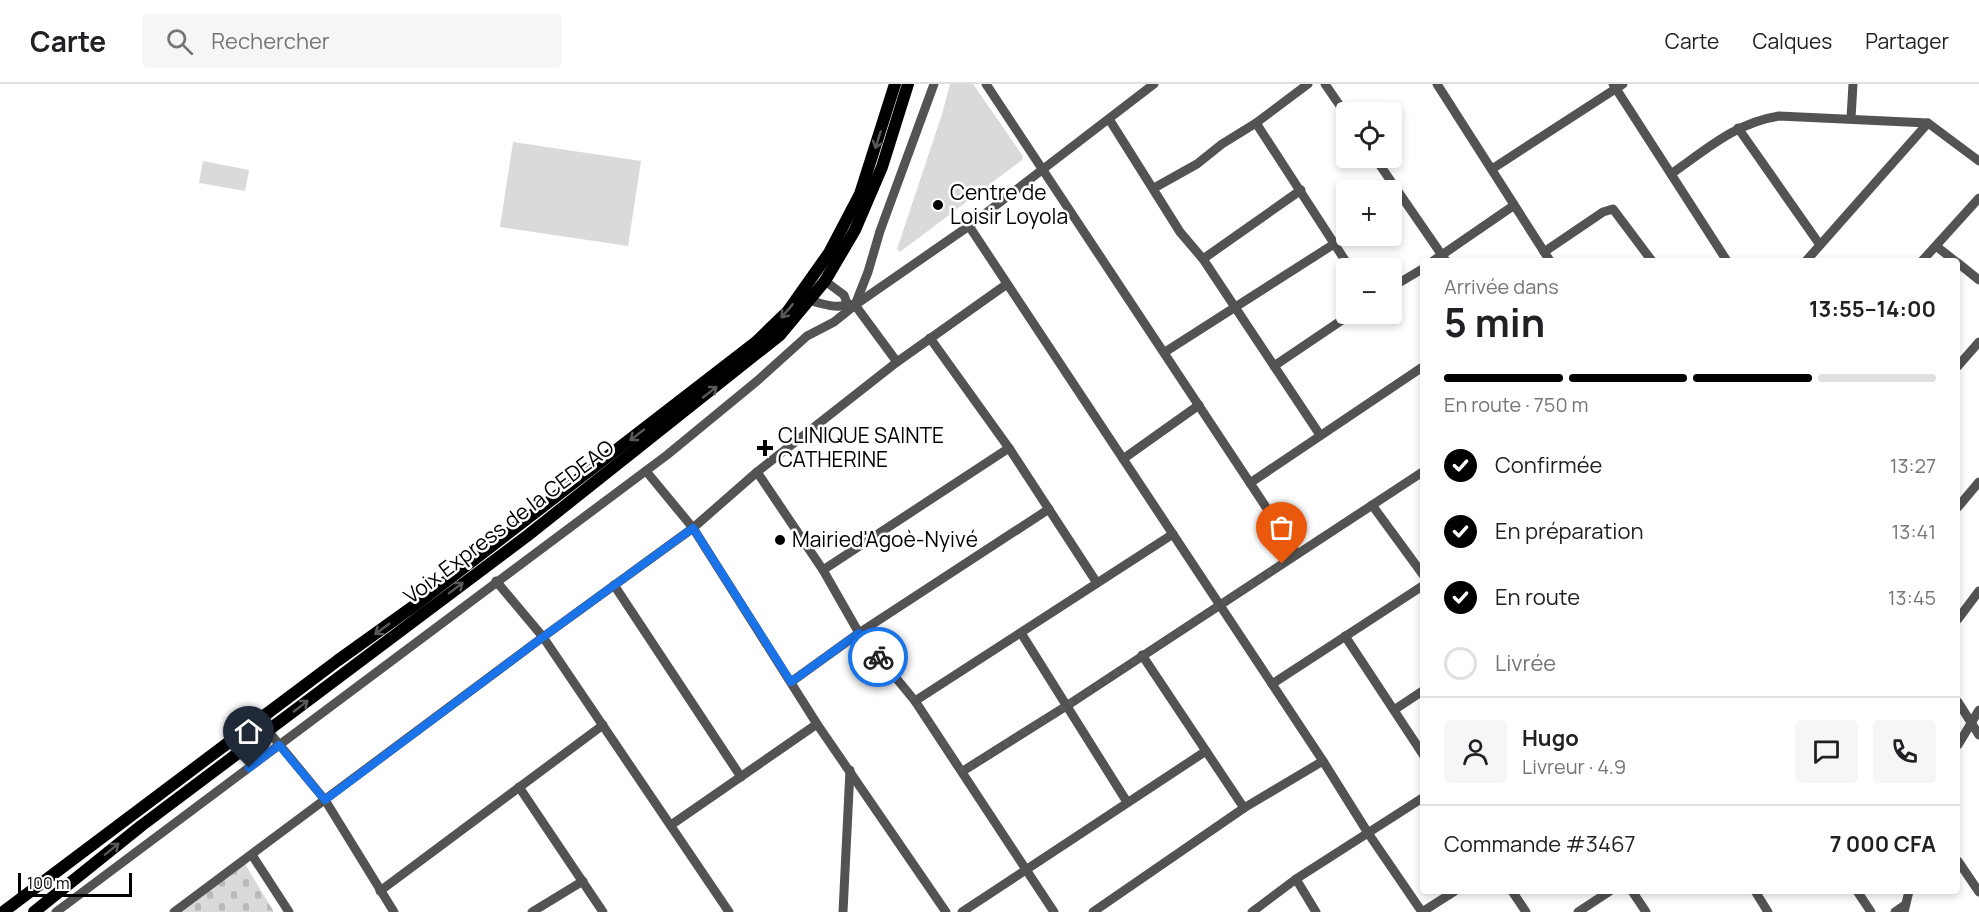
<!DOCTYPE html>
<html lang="fr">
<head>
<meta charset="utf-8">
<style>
	:root { --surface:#fff; --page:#f6f6f6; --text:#202124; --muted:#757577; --line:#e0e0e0; --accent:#000 }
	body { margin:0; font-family:Manrope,sans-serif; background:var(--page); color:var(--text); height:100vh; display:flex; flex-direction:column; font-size:22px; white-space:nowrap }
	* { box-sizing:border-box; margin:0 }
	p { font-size:20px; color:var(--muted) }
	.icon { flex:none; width:33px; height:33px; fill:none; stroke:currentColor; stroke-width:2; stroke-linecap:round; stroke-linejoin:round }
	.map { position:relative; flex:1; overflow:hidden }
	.side { position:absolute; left:1420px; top:174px; width:540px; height:636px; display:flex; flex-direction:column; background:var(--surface); border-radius:6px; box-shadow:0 3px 9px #0003 }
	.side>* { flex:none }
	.buttons { position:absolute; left:1336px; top:18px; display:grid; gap:12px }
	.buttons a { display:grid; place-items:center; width:66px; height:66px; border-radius:6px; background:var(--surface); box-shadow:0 3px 9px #0003; font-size:30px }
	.scale { position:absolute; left:18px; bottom:15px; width:114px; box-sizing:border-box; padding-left:6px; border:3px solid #000; border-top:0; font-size:16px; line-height:21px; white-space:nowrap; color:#000; -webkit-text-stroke:4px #fff; paint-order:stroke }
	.pin { position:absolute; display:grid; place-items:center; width:51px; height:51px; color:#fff; margin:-62px -26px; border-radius:50% 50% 50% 0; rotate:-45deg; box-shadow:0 0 6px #0007 }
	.pin .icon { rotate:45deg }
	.courier { position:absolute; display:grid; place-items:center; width:60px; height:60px; margin:-30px; border:4px solid #1a73e8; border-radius:50%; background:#fff; color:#222; box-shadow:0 2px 8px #0007 }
	.headline em { font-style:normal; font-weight:700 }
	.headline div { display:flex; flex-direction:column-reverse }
	.headline { display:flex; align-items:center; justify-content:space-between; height:102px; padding:0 24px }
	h1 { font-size:39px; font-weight:700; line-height:45px }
	.bar { display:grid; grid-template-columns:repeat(4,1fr); gap:9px 6px; align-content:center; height:72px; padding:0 24px }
	.bar i { height:8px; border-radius:4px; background:var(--line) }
	.bar .current { background:var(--accent) }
	.bar p { grid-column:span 4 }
	.line { display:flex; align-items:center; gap:15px; padding:0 24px; border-top:2px solid var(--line) }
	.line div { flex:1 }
	.round { display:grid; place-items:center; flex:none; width:63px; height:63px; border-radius:6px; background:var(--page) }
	ol { padding:0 24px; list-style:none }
	li { display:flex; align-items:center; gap:18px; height:66px }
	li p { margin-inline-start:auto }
	li .icon { padding:6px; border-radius:50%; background:var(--accent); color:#fff; stroke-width:4 }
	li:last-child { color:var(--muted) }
	li i { width:33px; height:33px; border:3px solid var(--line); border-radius:50% }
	header { display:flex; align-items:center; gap:36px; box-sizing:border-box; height:84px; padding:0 30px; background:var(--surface); border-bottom:2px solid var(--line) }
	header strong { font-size:28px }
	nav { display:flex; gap:33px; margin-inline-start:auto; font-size:21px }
	.search { width:420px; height:54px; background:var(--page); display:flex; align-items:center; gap:15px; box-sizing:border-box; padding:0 21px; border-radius:6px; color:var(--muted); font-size:22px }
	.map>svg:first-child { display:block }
</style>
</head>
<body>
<header>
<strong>Carte</strong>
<div class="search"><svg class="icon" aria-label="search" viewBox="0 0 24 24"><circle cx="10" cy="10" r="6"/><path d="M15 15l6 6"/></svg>Rechercher</div>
<nav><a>Carte</a><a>Calques</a><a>Partager</a></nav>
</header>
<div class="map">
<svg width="1979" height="828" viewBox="0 0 1979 828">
	<defs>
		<pattern id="cemetery-stones" width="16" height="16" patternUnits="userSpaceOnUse" patternTransform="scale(1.5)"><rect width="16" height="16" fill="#dadada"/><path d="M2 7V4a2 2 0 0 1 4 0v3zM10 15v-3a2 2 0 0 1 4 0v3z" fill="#b9b9b9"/></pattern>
	</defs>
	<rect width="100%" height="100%" fill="#fff"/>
	<!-- cemetery -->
	<path fill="url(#cemetery-stones)" d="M 245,780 L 274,828 L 181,828 Z"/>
	<!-- pitch -->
	<g fill="#dadada">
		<path d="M 950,0 L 973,0 L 1023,72 L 1022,76 L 900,168 L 897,165 L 942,30 Z"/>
		<path d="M 513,58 L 641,77 L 628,162 L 500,143 Z"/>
		<path d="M 203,77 L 249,86 L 245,107 L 199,99 Z"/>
	</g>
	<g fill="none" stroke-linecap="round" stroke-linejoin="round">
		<!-- minor -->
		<g stroke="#535353" stroke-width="9">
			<path d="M 986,0 L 1297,470"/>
			<path d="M 1308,0 L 1256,39 L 1350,184"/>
			<path d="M 1325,0 L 1347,32"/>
			<path d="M 1437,0 L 1550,177"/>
			<path d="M 1613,0 L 1727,177"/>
			<path d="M 1851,34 L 1853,0"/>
			<path d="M 1109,35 L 1180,148 L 1203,175"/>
			<path d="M 1738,44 L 1820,161"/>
			<path d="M 1375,74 L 1446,177"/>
			<path d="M 1492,85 L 1623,0"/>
			<path d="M 1671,90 C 1707,65 1735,39 1779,32 L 1928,39 L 1979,77"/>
			<path d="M 1154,104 L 1197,80 L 1222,60 L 1256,39"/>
			<path d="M 1301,106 L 1203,175 L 1320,351"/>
			<path d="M 969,142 L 1323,677 L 1368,749 L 1422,828 L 1455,807"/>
			<path d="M 1936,162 L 1955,177"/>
			<path d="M 1544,168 L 1603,128 L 1613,125 L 1652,177"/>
			<path d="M 1433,177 L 1513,122"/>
			<path d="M 1806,177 L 1928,39"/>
			<path d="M 1922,177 L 1979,114"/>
			<path d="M 1958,179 L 1979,196"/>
			<path d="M 825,197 L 844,211 L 847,219"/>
			<path d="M 1392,203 L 1424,184"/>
			<path d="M 805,213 C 811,218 832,223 840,222 C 846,222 848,219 855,221 L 969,142 L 1154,0"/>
			<path d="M 855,221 L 897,278"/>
			<path d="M 930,254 L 1009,364 L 1097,499"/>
			<path d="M 1165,268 L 1334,160"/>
			<path d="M 1274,282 L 1351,230"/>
			<path d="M 1958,282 L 1979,258"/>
			<path d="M 1123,375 L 1199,321"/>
			<path d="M 646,387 L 693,444 L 817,640 L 946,828"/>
			<path d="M 757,388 L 823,486 L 859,549 L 915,617 L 1054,828"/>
			<path d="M 1250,399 L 1424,282"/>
			<path d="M 1372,421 L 1424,492"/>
			<path d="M 1958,423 L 1979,398"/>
			<path d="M 823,486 L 1009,364"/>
			<path d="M 496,497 L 543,553 L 729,828"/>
			<path d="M 614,501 L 741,693"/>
			<path d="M 1958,535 L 1979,507"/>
			<path d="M 1021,549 L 1127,718"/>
			<path d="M 1345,552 L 1424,672"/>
			<path d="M 1142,571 L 1244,724"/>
			<path d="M 791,598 L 859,549 L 1049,425"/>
			<path d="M 1272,600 L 1424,501"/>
			<path d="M 915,617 L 1173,450"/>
			<path d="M 1958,618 L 1979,651"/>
			<path d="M 1394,626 L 1424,606"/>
			<path d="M 269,648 L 325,716 L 394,828"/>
			<path d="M 1958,661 L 1979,626"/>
			<path d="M 963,687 L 1068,621 L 1424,387"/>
			<path d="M 519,703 L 603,828"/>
			<path d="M 671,741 L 817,640"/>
			<path d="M 252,771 L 289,828"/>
			<path d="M 1958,777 L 1979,808"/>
			<path d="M 1296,795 L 1316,828"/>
			<path d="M 380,807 L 603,641"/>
			<path d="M 1512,807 L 1526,828"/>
			<path d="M 1632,807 L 1646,828"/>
			<path d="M 1755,807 L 1768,828"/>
			<path d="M 1857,807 L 1871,828"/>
			<path d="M 56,828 L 667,371 L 757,297 L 807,252 L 834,238 L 855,221 L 868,188 L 880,147 L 934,0"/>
			<path d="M 174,828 L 543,553 L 693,444 L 757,388 L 897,278 L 1007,200"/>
			<path d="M 532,828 L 583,797"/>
			<path d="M 843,828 L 850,686"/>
			<path d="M 962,828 L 1206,667"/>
			<path d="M 1093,828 L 1244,724 L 1323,677"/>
			<path d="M 1252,828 L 1296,795 L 1424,713"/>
			<path d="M 1578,828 L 1610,807"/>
			<path d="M 1895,828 L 1905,821"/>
			<path d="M 1904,828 L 1909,807"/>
		</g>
		<!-- major -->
		<g stroke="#000" stroke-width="12">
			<path d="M 3,828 L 337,577 L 418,519 L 756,258 L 788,227 L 829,169 L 860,110 L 895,0"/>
			<path d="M 34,828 L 141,742 L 527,452 L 780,251 L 825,197 L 855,146 L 882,83 L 908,0"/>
		</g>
	</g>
	<!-- one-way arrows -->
	<defs><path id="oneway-shaft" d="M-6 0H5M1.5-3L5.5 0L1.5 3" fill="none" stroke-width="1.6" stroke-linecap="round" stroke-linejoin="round" transform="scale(1.5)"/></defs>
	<g stroke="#595959">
		<use href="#oneway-shaft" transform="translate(878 56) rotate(108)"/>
		<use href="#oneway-shaft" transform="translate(787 227) rotate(130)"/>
		<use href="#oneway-shaft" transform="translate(710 308) rotate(-38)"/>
		<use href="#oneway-shaft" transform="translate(637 351) rotate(142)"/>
		<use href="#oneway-shaft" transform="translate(456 504) rotate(-37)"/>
		<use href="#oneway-shaft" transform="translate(382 545) rotate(144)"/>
		<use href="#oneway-shaft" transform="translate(301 622) rotate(-38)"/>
		<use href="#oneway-shaft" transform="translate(112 765) rotate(-39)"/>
	</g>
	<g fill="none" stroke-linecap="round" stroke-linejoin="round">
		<!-- done -->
		<path stroke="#595959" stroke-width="6" stroke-dasharray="0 10.8" d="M 878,573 L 915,617 L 963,687 L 1068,621 L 1282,480"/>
		<!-- route -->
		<path stroke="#1a73e8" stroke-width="8" d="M 249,684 L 279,661 L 325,716 L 543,553 L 693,444 L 791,598 L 859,549 L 878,573"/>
	</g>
	<!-- markers -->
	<g fill="#000" stroke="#fff" stroke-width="2">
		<circle cx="938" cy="121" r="6"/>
		<path d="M762 355h6v6h6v6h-6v6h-6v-6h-6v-6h6z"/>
		<circle cx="780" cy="456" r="6"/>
	</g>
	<g text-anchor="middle" stroke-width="5" stroke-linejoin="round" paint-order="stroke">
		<!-- poi labels -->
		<g font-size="21" fill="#000" stroke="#fff" text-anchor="start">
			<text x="950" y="116">Centre de<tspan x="950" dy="24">Loisir Loyola</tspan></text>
			<text x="778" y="359">CLINIQUE SAINTE<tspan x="778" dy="24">CATHERINE</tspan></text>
			<text x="792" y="463">Mairied'Agoè-Nyivé</text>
		</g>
		<!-- street labels -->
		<g font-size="21" fill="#000" stroke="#fff">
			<text transform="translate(509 438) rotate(-37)" y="7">Voix Express de la CEDEAO</text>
		</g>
	</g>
</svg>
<div class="buttons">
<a><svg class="icon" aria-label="locate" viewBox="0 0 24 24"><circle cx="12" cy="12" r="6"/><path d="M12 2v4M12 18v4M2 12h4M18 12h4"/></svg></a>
<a>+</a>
<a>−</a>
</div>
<div class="scale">100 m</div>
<div class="pin" style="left:1282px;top:480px;background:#ea580c"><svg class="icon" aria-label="bag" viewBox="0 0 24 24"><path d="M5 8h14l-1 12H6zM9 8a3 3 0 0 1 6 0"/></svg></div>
<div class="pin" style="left:249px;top:684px;background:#1f2937"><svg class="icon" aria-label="home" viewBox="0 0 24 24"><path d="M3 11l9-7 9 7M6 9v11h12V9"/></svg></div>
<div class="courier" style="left:878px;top:573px"><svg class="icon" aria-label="bike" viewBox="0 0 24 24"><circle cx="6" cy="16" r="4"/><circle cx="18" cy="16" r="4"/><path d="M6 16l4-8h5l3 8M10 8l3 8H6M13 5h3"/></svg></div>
<section class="side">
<div class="headline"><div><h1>5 min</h1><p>Arrivée dans</p></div><em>13:55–14:00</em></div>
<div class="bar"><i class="current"></i><i class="current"></i><i class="current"></i><i></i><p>En route · 750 m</p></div>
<ol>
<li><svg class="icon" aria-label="check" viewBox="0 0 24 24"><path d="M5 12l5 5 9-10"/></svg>Confirmée<p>13:27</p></li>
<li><svg class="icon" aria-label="check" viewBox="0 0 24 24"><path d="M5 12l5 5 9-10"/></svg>En préparation<p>13:41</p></li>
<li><svg class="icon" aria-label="check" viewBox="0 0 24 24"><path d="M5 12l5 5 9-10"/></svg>En route<p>13:45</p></li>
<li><i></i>Livrée</li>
</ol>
<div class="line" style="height:108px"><a class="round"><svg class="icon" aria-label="person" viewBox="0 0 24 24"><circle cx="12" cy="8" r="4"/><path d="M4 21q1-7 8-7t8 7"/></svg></a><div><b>Hugo</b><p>Livreur · 4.9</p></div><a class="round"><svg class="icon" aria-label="chat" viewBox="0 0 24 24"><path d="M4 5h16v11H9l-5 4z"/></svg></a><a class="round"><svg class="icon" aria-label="phone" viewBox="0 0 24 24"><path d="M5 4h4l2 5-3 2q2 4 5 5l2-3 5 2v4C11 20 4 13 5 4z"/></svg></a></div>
<div class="line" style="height:78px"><div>Commande #3467</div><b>7 000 CFA</b></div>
</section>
</div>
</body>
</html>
